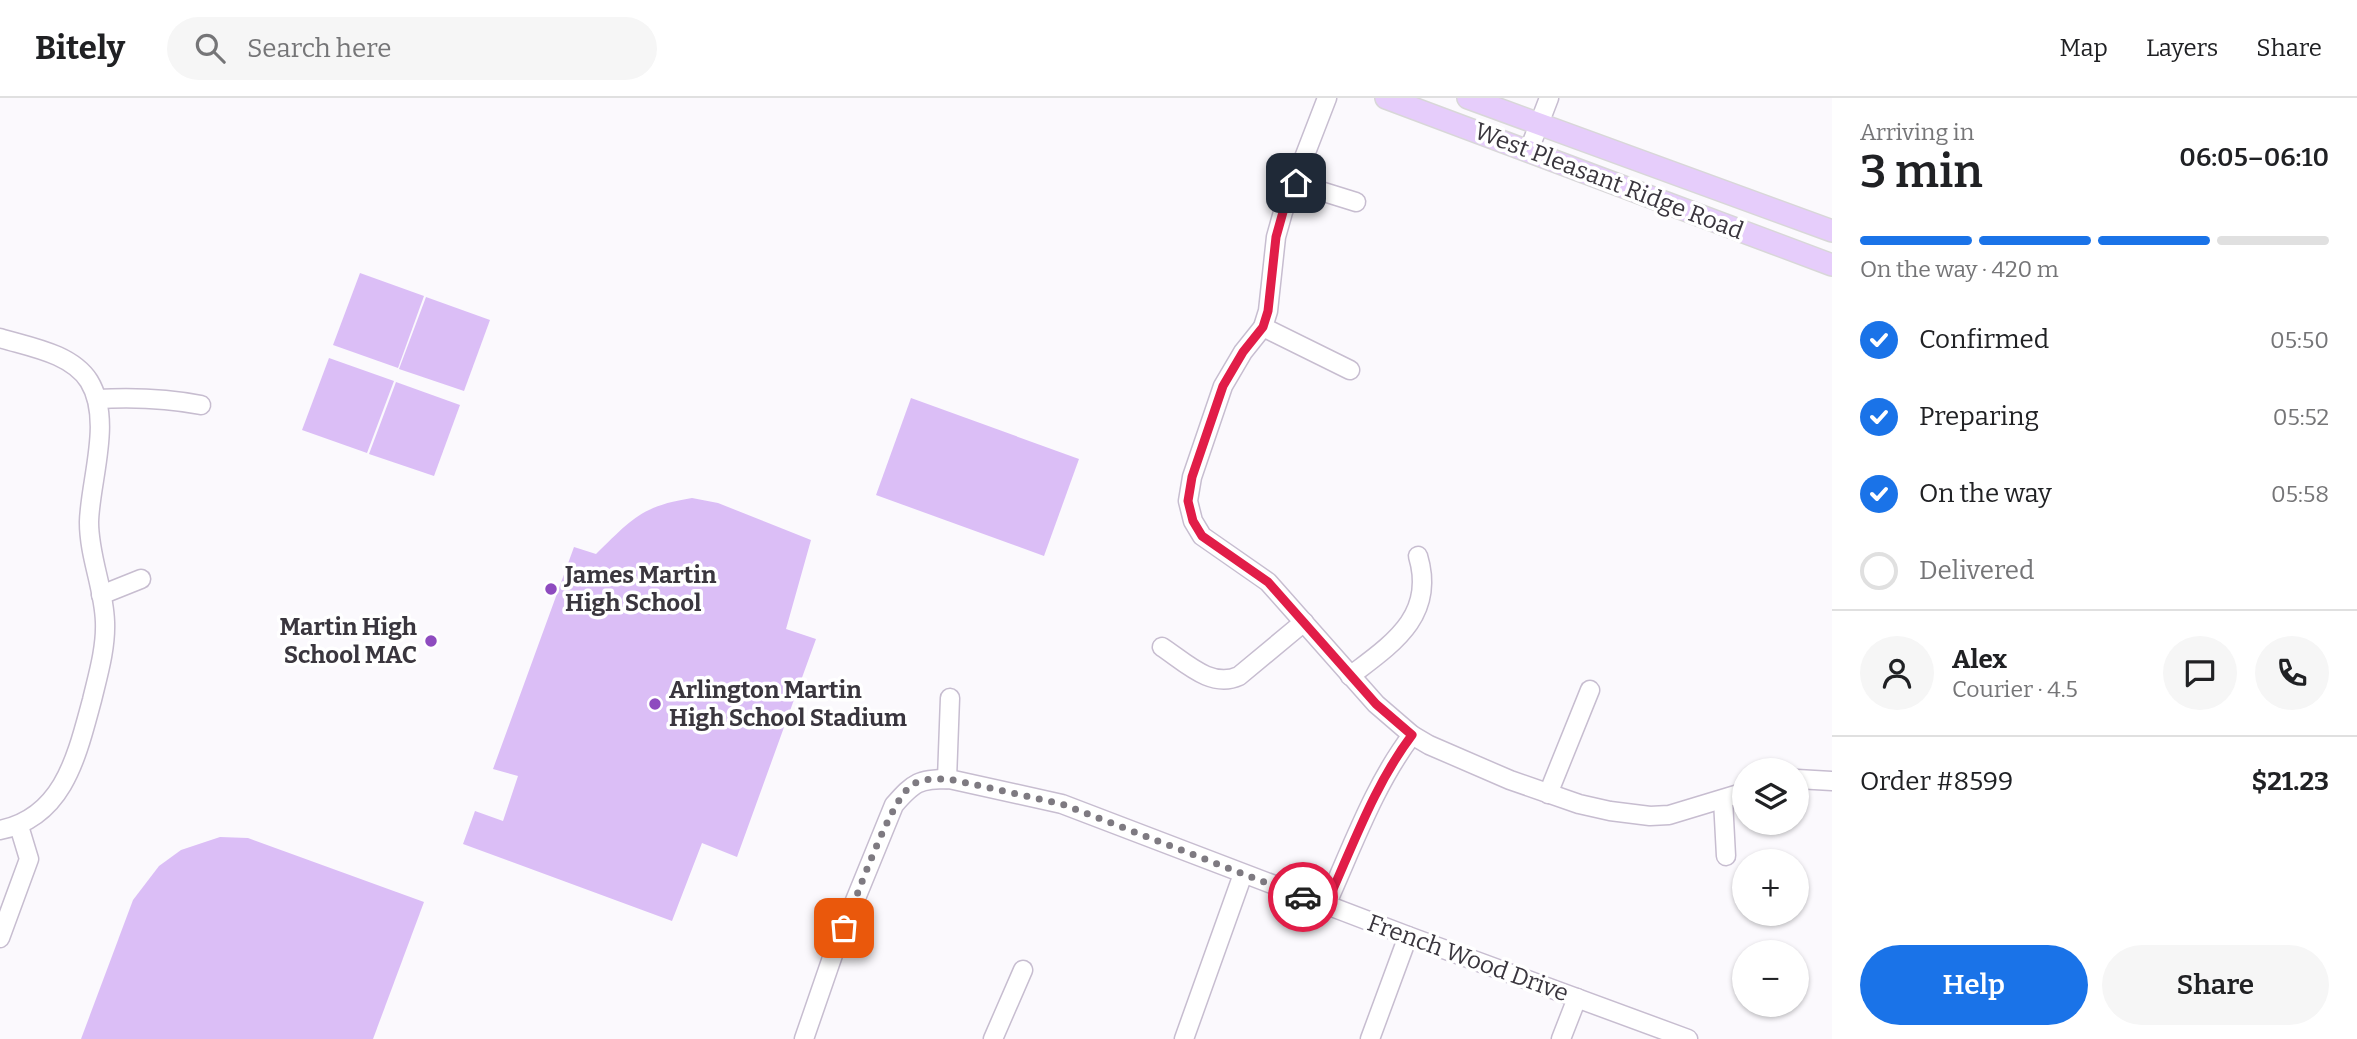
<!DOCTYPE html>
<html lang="en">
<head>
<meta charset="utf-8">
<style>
	:root { --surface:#fff; --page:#f6f6f6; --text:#202124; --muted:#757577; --line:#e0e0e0; --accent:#1a73e8 }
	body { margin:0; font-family:Bitter,serif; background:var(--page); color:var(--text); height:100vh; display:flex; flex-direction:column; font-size:26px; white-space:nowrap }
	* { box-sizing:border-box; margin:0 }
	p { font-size:23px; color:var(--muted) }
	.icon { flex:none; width:38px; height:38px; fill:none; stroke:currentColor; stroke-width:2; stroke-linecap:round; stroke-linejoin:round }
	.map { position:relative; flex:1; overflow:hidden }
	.panel { display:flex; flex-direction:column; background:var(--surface); width:525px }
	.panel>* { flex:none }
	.buttons { position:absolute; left:1732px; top:660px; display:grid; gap:14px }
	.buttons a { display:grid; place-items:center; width:77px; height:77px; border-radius:50%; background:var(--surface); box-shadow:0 2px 5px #0004; font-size:35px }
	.pin { position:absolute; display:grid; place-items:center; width:60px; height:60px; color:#fff; margin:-30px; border-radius:14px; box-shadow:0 4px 10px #0006 }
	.courier { position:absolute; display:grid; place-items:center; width:70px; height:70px; margin:-35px; border:5px solid #e11d48; border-radius:50%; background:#fff; color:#222; box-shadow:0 2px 9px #0007 }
	.head em { font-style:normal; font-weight:600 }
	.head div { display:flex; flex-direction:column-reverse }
	.head { display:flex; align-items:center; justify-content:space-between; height:119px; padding:0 28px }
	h1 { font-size:46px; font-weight:600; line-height:52px }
	.bar { display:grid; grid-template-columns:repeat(4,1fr); gap:10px 7px; align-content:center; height:84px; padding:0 28px }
	.bar i { height:9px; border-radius:5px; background:var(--line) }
	.bar .selected { background:var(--accent) }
	.bar p { grid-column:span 4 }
	.line { display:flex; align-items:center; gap:18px; padding:0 28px; border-top:2px solid var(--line) }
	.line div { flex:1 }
	.round { display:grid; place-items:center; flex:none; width:74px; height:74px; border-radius:37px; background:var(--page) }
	ol { padding:0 28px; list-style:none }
	li { display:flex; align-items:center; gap:21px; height:77px }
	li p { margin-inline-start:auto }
	li .icon { padding:7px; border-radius:50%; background:var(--accent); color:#fff; stroke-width:4 }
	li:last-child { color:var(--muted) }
	li i { width:38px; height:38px; border:4px solid var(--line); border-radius:50% }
	.action { display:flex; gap:14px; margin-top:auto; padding:14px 28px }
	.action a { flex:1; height:80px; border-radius:42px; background:var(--accent); color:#fff; font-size:28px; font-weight:600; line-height:80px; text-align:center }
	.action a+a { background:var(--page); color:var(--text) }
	header { display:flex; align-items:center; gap:42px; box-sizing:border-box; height:98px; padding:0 35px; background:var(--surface); border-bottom:2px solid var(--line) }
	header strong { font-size:33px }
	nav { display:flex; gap:38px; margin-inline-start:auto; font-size:24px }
	.search { width:490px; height:63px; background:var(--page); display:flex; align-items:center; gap:18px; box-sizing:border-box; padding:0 24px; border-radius:38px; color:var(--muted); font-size:26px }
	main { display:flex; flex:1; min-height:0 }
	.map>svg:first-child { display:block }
</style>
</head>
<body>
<header>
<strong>Bitely</strong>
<div class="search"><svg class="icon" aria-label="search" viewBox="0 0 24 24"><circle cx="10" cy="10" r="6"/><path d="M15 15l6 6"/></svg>Search here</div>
<nav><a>Map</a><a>Layers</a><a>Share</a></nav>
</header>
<main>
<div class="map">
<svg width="1832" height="941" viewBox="0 0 1832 941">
	<rect width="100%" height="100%" fill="#fbf9fd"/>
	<!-- green -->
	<g fill="#dbbef6">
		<path d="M 360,175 L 424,198 L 398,270 L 333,247 Z"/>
		<path d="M 426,199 L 490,222 L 464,293 L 399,271 Z"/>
		<path d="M 329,260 L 394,283 L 367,355 L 302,332 Z"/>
		<path d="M 396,284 L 460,307 L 434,378 L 369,356 Z"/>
		<path d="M 911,300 L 1079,361 L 1044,458 L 876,397 Z"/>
		<path d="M 692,400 L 718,405 L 811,442 L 786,531 L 816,541 L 737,759 L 702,745 L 672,823 L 463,746 L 475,713 L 503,723 L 518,678 L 493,671 L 574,449 L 596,456 C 631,422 641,408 692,400 Z"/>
		<path d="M 220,739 L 248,740 L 424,804 L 373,941 L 81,941 L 133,802 L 159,768 L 181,752 Z"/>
	</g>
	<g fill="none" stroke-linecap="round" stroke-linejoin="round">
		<defs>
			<g id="minor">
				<path d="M 1327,0 L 1283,114 L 1276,139 L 1268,213 L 1263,229 L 1243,254 L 1223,288 L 1192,379 L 1188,403 L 1193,423 L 1202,438 L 1268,484 L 1376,606 L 1412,637 L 1429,647 L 1510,682 L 1579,706 L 1610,713 L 1650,718 L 1669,717 L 1745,694"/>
				<path d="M 1529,52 L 1549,0"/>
				<path d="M 1295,85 L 1356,104"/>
				<path d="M 1263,229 L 1350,272"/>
				<path d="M 0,240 C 29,249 71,255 89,283 C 113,322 90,382 89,424 C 89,459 104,490 105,524 C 106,550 98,577 92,602 C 77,657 64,719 0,732"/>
				<path d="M 97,301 C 133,299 166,300 201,307"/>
				<path d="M 101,497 L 141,481"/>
				<path d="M 1162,549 C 1185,564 1211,591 1239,578 L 1304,524"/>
				<path d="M 1350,578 C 1392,546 1436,518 1418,458"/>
				<path d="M 947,681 L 950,600"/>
				<path d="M 1797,681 L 1832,683"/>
				<path d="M 1548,696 L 1590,592"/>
				<path d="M 1723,702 L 1726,758"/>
				<path d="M 1326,807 C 1352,750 1374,687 1412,637"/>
				<path d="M 0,840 L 29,761 L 19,728"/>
				<path d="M 804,941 L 834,854 L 894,707 C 914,684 919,681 949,681 L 1062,706 L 1408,838 L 1688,941"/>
				<path d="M 993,941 L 1023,872"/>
				<path d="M 1184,941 L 1243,776"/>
				<path d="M 1370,941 L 1408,838"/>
				<path d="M 1561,941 L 1577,900"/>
			</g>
			<g id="major">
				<path d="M 1386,0 L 1832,167"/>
				<path d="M 1468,0 L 1832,133"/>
			</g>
		</defs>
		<!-- minor casing -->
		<use href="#minor" stroke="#c7bdd0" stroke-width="21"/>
		<!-- major casing -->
		<use href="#major" stroke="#d8d7d8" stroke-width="24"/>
		<!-- minor -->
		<use href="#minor" stroke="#fff" stroke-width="18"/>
		<!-- major -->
		<use href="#major" stroke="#e6cdfb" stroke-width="21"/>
	</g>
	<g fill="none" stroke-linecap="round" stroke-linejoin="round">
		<!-- done -->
		<path stroke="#7e7a81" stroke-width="7" stroke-dasharray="0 12.6" d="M 844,830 C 856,801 891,700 912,687 C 922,680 938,681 949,681 L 1062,706 L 1303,799"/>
		<!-- route -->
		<path stroke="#e11d48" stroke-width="9" d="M 1296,85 L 1283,114 L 1276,139 L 1268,213 L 1263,229 L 1243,254 L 1223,288 L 1192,379 L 1188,403 L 1193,423 L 1202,438 L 1268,484 L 1376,606 L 1412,637 C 1374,687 1352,750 1326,807 L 1303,799"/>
	</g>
	<!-- markers -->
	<g fill="#8e4bbf" stroke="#fff" stroke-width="2.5">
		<circle cx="551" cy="491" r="7"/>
		<circle cx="431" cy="543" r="7"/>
		<circle cx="655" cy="606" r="7"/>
	</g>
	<g text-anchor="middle" stroke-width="7" stroke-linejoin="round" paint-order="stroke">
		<!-- street labels -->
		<g font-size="24" fill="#3a363e" stroke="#fff">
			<text transform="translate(1609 83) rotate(21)" y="8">West Pleasant Ridge Road</text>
			<text transform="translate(1468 860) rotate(20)" y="8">French Wood Drive</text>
		</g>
		<!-- poi labels -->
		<g font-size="24" font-weight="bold" fill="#3a363e" stroke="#fff" text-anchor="start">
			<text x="565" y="485">James Martin<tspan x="565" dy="28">High School</tspan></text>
			<text x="417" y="537" text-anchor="end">Martin High<tspan x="417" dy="28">School MAC</tspan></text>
			<text x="669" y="600">Arlington Martin<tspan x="669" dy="28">High School Stadium</tspan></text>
		</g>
	</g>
</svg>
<div class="buttons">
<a><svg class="icon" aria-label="layers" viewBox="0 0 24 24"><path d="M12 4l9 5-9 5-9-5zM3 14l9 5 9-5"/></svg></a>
<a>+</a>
<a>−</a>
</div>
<div class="pin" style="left:844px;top:830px;background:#ea580c"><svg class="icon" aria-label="bag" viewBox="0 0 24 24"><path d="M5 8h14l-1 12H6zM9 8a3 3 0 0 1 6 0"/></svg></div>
<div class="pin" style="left:1296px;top:85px;background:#1f2937"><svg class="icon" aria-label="home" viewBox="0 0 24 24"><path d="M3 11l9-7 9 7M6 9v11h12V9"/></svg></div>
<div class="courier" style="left:1303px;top:799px"><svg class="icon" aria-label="car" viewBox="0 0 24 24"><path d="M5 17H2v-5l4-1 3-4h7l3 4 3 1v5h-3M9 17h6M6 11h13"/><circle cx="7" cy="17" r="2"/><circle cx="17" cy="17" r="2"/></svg></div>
</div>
<section class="panel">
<div class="head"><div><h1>3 min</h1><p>Arriving in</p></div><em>06:05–06:10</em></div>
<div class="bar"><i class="selected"></i><i class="selected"></i><i class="selected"></i><i></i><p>On the way · 420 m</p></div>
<ol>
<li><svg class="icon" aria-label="check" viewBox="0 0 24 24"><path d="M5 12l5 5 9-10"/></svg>Confirmed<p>05:50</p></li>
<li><svg class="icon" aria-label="check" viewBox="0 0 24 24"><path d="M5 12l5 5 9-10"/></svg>Preparing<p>05:52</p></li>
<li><svg class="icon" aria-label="check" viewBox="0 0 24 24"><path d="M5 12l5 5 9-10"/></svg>On the way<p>05:58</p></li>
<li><i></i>Delivered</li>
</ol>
<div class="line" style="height:126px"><a class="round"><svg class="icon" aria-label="person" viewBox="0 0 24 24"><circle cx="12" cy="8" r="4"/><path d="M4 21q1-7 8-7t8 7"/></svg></a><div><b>Alex</b><p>Courier · 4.5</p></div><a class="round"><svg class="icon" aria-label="chat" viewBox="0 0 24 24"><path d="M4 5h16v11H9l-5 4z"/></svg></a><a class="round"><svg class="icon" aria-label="phone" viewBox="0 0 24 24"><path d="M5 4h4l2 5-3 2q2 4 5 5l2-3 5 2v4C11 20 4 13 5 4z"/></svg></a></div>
<div class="line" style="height:91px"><div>Order #8599</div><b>$21.23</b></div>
<div class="action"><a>Help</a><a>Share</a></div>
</section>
</main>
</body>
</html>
